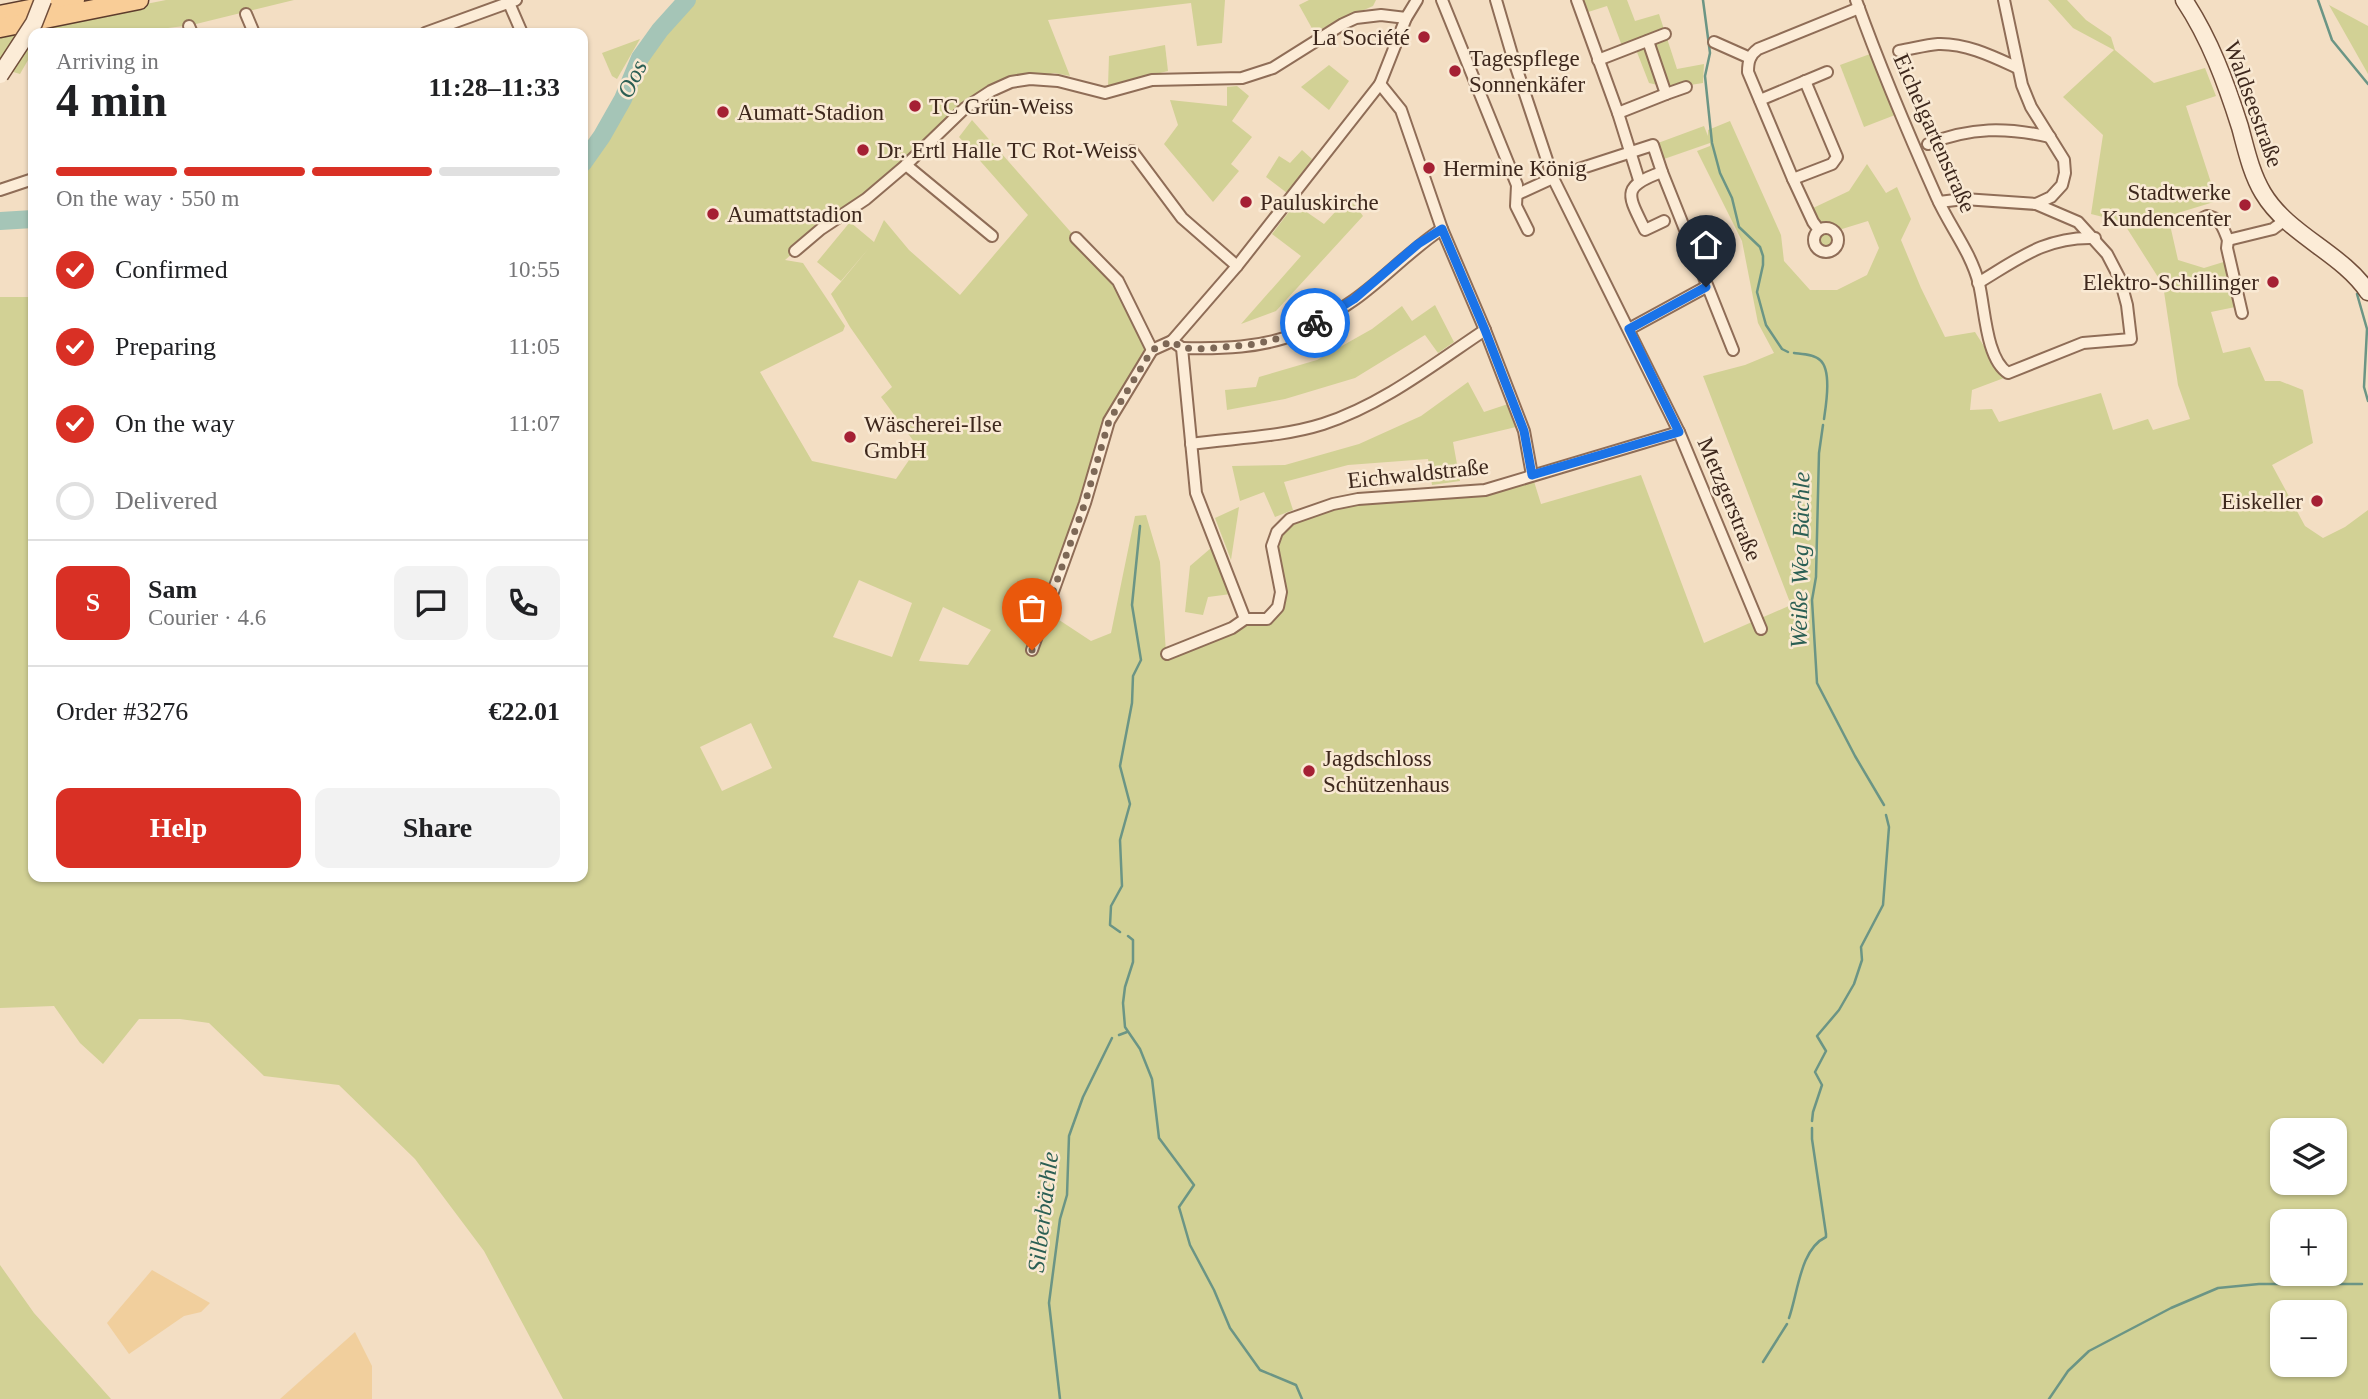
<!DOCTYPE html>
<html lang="en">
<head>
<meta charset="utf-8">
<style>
	:root { --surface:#fff; --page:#f2f2f2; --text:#202124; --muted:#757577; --line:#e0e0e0; --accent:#d93025 }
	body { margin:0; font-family:"Times New Roman",serif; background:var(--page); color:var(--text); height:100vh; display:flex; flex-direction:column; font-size:26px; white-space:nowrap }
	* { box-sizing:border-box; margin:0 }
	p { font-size:23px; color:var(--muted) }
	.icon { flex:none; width:38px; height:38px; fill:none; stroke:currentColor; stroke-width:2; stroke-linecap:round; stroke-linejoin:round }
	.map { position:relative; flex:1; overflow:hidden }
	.drawer { position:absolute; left:28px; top:28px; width:560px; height:854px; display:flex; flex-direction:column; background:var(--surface); border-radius:14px; box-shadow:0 2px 5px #0004 }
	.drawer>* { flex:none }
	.fabs { position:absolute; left:2270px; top:1118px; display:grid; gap:14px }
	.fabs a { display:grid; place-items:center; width:77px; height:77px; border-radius:14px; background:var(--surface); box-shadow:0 2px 5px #0004; font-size:35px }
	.pin { position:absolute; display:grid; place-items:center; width:60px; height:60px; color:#fff; margin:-72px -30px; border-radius:50% 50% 50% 0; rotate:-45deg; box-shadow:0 0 7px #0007 }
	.pin .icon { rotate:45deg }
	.courier { position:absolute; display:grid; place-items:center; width:70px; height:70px; margin:-35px; border:5px solid #1a73e8; border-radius:50%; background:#fff; color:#222; box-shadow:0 2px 9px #0007 }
	.overview em { font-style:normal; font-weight:800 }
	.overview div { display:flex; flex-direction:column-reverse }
	.overview { display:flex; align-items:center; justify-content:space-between; height:119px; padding:0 28px }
	h1 { font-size:46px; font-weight:800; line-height:52px }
	.bar { display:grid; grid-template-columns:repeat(4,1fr); gap:10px 7px; align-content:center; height:84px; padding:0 28px }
	.bar i { height:9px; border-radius:5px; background:var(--line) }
	.bar .active { background:var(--accent) }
	.bar p { grid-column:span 4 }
	.line { display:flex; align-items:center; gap:18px; padding:0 28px; border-top:2px solid var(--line) }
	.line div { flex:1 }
	.round { display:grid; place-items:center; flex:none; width:74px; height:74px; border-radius:14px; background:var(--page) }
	ol { padding:0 28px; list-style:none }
	li { display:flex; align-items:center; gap:21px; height:77px }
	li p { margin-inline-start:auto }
	li .icon { padding:7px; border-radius:50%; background:var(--accent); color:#fff; stroke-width:4 }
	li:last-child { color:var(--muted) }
	li i { width:38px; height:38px; border:4px solid var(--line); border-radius:50% }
	.button { display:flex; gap:14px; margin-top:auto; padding:14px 28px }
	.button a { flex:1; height:80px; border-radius:14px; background:var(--accent); color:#fff; font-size:28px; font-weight:800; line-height:80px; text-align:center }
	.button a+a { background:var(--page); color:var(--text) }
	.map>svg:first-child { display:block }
</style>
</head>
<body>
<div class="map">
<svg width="2368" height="1399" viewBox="0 0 2368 1399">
	<rect width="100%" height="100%" fill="#f3dec3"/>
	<!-- green -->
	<g fill="#d2d195" fill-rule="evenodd">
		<path d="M 166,0 L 294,0 L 192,25 L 128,33 L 33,33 L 33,58 L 28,60 L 20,74 L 0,68 L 0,33 Z"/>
		<path d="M 695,0 L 1225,0 L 1222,43 L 1197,46 L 1191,3 L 1048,20 L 1070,76 L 1054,73 L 991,91 L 906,165 L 821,229 L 785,260 L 803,263 L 845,326 L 843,331 L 760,372 L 812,461 L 896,479 L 918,447 L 881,397 L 892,387 L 850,327 L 831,294 L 869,248 L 841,281 L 817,262 L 850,222 L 874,242 L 884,220 L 909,250 L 960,295 L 1028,215 L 959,137 L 972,120 L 1114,281 L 1147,351 L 1102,426 L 1047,612 L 1091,641 L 1111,633 L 1135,516 L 1146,515 L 1160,562 L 1166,653 L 1245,619 L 1267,619 L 1278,608 L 1272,546 L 1290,519 L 1333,504 L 1485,489 L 1532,475 L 1541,504 L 1641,475 L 1704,643 L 1791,605 L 1703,376 L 1745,365 L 1774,353 L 1758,323 L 1742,241 L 1697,151 L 1710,146 L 1710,143 L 1664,159 L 1658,143 L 1704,126 L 1708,136 L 1708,130 L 1730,121 L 1781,235 L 1784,261 L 1810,290 L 1837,290 L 1867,275 L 1879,248 L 1868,221 L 1842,229 L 1818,222 L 1811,209 L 1849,191 L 1867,164 L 1886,193 L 1897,187 L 1911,219 L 1901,240 L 1921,288 L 1945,337 L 1975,332 L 2004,378 L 1972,390 L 1970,410 L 1992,409 L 1999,422 L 2101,393 L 2113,430 L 2148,419 L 2153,430 L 2190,419 L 2178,385 L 2163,285 L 2123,222 L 2091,214 L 2103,135 L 2063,97 L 2114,50 L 2073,28 L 2048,0 L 2067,0 L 2086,20 L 2111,37 L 2115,50 L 2154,83 L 2205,68 L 2216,96 L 2186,106 L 2217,201 L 2168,216 L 2178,260 L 2204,268 L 2230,260 L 2240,306 L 2211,312 L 2223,353 L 2250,347 L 2265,381 L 2280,381 L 2303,390 L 2313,443 L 2272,465 L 2305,526 L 2323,538 L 2345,527 L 2368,510 L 2368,1399 L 563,1399 L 484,1251 L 415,1159 L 339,1085 L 264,1076 L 209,1023 L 180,1019 L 139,1019 L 103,1064 L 80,1043 L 54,1006 L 0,1008 L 0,297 L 33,297 L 33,877 L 583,877 L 583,171 C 612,141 625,100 644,63 C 656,39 674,17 695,0 ZM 859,580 L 912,603 L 892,657 L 833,637 ZM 943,607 L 991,630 L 968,665 L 919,661 ZM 751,723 L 772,768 L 722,791 L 700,747 ZM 2282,1130 L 2334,1130 L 2334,1183 L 2282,1183 ZM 2282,1222 L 2334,1222 L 2334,1274 L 2282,1274 ZM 2282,1312 L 2334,1312 L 2334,1365 L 2282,1365 Z"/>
		<path d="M 1309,0 L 1376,0 L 1373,6 L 1314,32 L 1299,5 Z"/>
		<path d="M 1582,0 L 1627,0 L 1635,21 L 1659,14 L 1677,69 L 1704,64 L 1703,83 L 1671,88 L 1649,83 L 1633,42 L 1622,46 L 1607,6 L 1585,13 Z"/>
		<path d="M 2329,5 L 2368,26 L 2368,74 Z"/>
		<path d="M 640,39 L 617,79 L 612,76 L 602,53 Z"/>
		<path d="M 1165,45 L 1168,71 L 1108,86 L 1109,56 Z"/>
		<path d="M 1870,54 L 1895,115 L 1864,127 L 1840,65 Z"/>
		<path d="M 1329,65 L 1349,81 L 1329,110 L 1301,87 Z"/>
		<path d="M 1237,86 L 1249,96 L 1232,121 L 1252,137 L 1231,164 L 1239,171 L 1213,202 L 1164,144 L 1178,125 L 1170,100 L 1227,106 L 1227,87 Z"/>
		<path d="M 1302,150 L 1312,159 L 1287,193 L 1266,177 L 1279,156 L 1290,163 Z"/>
		<path d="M 1349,197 L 1363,216 L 1276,311 L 1241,324 L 1301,256 L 1272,234 L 1295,204 L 1324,224 Z"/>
		<circle cx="1826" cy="240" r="11"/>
		<path d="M 1435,305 L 1454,342 L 1438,353 L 1425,335 L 1355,378 L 1285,399 L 1227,410 L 1225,390 L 1256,387 L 1259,377 L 1317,360 L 1372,329 L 1402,306 L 1412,321 Z"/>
		<path d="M 1468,382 L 1484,412 L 1508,404 L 1516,427 L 1453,442 L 1460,481 L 1432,485 L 1428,459 L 1348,465 L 1284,482 L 1293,510 L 1275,517 L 1264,492 L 1240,501 L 1232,466 L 1285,465 L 1359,444 L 1421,416 Z"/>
		<path d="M 1239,507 L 1231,560 L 1215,518 Z"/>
		<path d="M 1211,548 L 1231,594 L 1208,597 L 1203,615 L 1185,612 L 1190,566 Z"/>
		<path d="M 0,1265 L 34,1313 L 111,1399 L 0,1399 Z"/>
	</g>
	<!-- sand -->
	<g fill="#f1cf9d">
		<path d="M 152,1270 L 210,1303 L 201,1312 L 184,1316 L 129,1354 L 107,1323 Z"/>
		<path d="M 355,1332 L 372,1366 L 372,1399 L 280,1399 Z"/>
	</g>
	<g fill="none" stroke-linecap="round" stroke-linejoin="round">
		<!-- stream -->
		<g stroke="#6b9585" stroke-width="2.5">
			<path d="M 1703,0 L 1710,53 L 1705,76 L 1712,143 L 1720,173 L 1732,198 L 1739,227 L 1760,247 L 1763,256 L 1763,265 L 1757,292 L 1766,325 L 1782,349 L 1788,352"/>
			<path d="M 2318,0 L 2332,40 L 2368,84"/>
			<path d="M 2357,294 L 2367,329 L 2364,387 L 2368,401"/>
			<path d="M 1794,353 C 1802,354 1814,354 1820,360 C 1832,370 1826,405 1824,419"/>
			<path d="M 1823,425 L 1819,453 L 1816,577 L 1812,600 L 1817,683 L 1855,756 L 1884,805"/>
			<path d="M 1120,932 L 1110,925 L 1111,906 L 1122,886 L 1120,840 L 1130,804 L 1120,766 L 1132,703 L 1133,676 L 1141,660 L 1132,605 L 1140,526"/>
			<path d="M 1128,936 L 1133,940 L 1133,962 L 1125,987 L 1123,1003 L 1125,1027 L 1140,1049 L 1152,1079 L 1159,1138 L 1194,1185 L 1179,1207 L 1190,1245 L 1214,1290 L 1230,1328 L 1260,1370 L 1296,1385 L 1302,1399"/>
			<path d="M 1119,1035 L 1127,1032"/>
			<path d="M 1812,1121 L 1813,1112 L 1822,1085 L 1815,1072 L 1826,1051 L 1817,1036 L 1839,1010 L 1854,984 L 1862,960 L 1861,947 L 1883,905 L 1889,827 L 1886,815"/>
			<path d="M 1789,1318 C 1798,1293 1800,1249 1826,1237 L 1826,1234 L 1812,1139 L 1812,1128"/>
			<path d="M 1763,1362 L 1787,1324"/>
			<path d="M 1060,1399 L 1049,1303 L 1060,1219 L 1067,1195 L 1069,1136 L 1083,1097 L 1112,1038"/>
			<path d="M 2049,1399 L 2068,1371 L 2089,1351 L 2171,1308 L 2218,1288 L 2259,1284 L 2362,1284"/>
		</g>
		<!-- river -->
		<g stroke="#a5c5b7" stroke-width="18">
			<path d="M 583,163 L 602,136 L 623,99 L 640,58 L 660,30 L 687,0"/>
			<path d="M 0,221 L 33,219"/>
		</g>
		<defs>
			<g id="street">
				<path d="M 1442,0 L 1517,185 L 1516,206 L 1528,230"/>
				<path d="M 1496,0 L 1513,58 L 1553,178 L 1679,432 L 1761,629"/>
				<path d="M 1577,0 L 1618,113 L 1639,180"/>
				<path d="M 1856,0 C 1880,67 1908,133 1937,198 C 1950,227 1971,252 1979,284 C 1985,309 1986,359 2008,373 L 2083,343 L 2131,339 L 2127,305 L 2120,279 L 2107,254 L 2078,222 L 2036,204"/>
				<path d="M 509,3 L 522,33"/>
				<path d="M 246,14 L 254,33"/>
				<path d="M 189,26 L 192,33"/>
				<path d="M 425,33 L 516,0"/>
				<path d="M 1714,42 L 1750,58"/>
				<path d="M 1899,51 C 1912,49 1925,45 1938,44 C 1966,43 1994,57 2018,68"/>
				<path d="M 1598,60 L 1665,34"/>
				<path d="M 1380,84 L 1401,110 L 1442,229 L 1485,330 L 1524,431 L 1532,475"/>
				<path d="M 1666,94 L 1686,87"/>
				<path d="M 1760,100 L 1827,72"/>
				<path d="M 1618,113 L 1666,94 L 1648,41"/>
				<path d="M 1928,144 C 1971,127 2006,127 2050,137"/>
				<path d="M 1132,151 L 1182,218 L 1237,266"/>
				<path d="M 906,165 L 992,236"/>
				<path d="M 1579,169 L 1653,145 L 1662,172 C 1620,187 1628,195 1645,230 L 1664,221"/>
				<path d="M 1662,172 L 1733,350"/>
				<path d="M 1793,179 L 1832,164 L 1837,157 L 1805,81"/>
				<path d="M 0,190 L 33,179"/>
				<path d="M 1518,194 L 1553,178"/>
				<path d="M 1939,202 L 1964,199 L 2036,204 L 2051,197 L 2062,185 L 2065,173 L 2064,160 L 2031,107 L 2022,85 L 2004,0"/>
				<path d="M 2199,220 L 2207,216 C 2221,218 2223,228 2228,240 L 2273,229 L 2285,220"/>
				<circle cx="1826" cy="240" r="12"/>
				<path d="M 1819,230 L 1813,222 L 1793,179 L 1748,72 C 1748,61 1750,55 1758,49 L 1859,8"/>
				<path d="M 1076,238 L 1118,281 L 1152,350 L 1172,341"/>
				<path d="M 2228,240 L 2227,248 L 2242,313"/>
				<path d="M 795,251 L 821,229 L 866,199 L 906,165 L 965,108 L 991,91 L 1011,82 L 1030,79 L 1058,81 L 1105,93 L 1152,80 L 1242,78 L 1273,68 L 1343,24 L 1356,18 L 1381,15 L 1406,18"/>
				<path d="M 1978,283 C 2018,259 2046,236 2095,238"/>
				<path d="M 1629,329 L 1706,287"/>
				<path d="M 1182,348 C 1220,349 1263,348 1298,333 C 1317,325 1338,311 1354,300 C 1385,278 1410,250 1442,229"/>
				<path d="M 1191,444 C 1234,438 1282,437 1323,424 C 1382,405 1434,364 1485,330"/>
				<path d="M 1245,619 L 1196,493 L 1182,348 L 1172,341 L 1237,266 L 1380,84 L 1406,18 L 1417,0"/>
				<path d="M 1245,619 L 1267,619 L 1278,607 L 1281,592 L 1272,546 L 1277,532 L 1290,519 L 1333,504 L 1358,499 L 1485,490 L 1679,432"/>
				<path d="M 1032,650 L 1085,503 L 1109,421 L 1152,350"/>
				<path d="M 1167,654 L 1232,628 L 1245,619"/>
			</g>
			<path id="secondary" d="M 2184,0 C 2210,39 2226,83 2240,127 C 2246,149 2251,173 2263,193 C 2288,235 2342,253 2368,292"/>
			<g id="primary">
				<path d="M 0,15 L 75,0"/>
				<path d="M 0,28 L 139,0"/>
			</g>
		</defs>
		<!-- street casing -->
		<use href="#street" stroke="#8f6d57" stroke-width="14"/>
		<!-- secondary casing -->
		<use href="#secondary" stroke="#714e3a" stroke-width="19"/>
		<!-- primary casing -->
		<use href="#primary" stroke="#5d3c2c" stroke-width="21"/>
		<!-- street -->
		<use href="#street" stroke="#fcecd7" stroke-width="10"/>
		<!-- secondary -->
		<use href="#secondary" stroke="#fcecd7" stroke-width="16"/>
		<!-- primary -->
		<use href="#primary" stroke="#f9cd97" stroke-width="18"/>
		<defs>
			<path id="secondary-bridge" d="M 0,75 L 34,23 L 43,0"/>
		</defs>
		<!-- secondary-bridge casing -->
		<use href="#secondary-bridge" stroke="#714e3a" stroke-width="19" stroke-linecap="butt"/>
		<!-- secondary-bridge -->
		<use href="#secondary-bridge" stroke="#fcecd7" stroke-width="16"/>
	</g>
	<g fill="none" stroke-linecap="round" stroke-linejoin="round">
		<!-- done -->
		<path stroke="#7d6857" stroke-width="7" stroke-dasharray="0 12.6" d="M 1032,650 L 1085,503 L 1109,421 L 1152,350 L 1172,341 L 1182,348 L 1204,349 L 1256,344 L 1299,333 L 1315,323"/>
		<!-- route -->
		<path stroke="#1a73e8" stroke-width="9" d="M 1315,323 L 1354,299 L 1418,244 L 1442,229 L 1485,330 L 1524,431 L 1532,475 L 1679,432 L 1629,329 L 1706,287"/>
	</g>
	<!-- markers -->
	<g fill="#a52034" stroke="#f9e9d3" stroke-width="2.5">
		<circle cx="1424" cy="37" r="7"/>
		<circle cx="1455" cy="71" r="7"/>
		<circle cx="915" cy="106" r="7"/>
		<circle cx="723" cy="112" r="7"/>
		<circle cx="863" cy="150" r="7"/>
		<circle cx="1429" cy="168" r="7"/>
		<circle cx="1246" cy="202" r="7"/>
		<circle cx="2245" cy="205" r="7"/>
		<circle cx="713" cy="214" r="7"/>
		<circle cx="2273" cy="282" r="7"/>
		<circle cx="850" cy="437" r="7"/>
		<circle cx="2317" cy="501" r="7"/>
		<circle cx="1309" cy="771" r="7"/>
	</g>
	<g text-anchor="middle" stroke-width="5" stroke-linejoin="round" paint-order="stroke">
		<!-- poi labels -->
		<g font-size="23" fill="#3e281d" stroke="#f9e9d3" text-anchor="start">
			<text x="1410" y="45" text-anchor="end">La Société</text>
			<text x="1469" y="66">Tagespflege<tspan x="1469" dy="26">Sonnenkäfer</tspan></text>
			<text x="929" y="114">TC Grün-Weiss</text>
			<text x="737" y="120">Aumatt-Stadion</text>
			<text x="877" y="158">Dr. Ertl Halle TC Rot-Weiss</text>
			<text x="1443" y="176">Hermine König</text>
			<text x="2231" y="200" text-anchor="end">Stadtwerke<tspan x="2231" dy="26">Kundencenter</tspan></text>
			<text x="1260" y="210">Pauluskirche</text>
			<text x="727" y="222">Aumattstadion</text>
			<text x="2259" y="290" text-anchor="end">Elektro-Schillinger</text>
			<text x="864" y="432">Wäscherei-Ilse<tspan x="864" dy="26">GmbH</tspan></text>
			<text x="2303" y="509" text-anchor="end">Eiskeller</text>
			<text x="1323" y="766">Jagdschloss<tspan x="1323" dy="26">Schützenhaus</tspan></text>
		</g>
		<!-- street labels -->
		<g font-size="23" fill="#3e281d" stroke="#f9e9d3">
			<text transform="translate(2254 104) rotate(70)" y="8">Waldseestraße</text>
			<text transform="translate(1935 133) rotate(66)" y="8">Eichelgartenstraße</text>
			<text transform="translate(1418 473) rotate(-6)" y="8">Eichwaldstraße</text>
			<text transform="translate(1730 499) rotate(67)" y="8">Metzgerstraße</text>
		</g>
		<!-- water labels -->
		<g font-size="24" font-style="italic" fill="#2b5f54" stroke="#f9e9d3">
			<text transform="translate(632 79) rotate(-64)" y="8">Oos</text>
			<text transform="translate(1800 560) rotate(-89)" y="8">Weiße Weg Bächle</text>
			<text transform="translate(1043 1212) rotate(-83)" y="8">Silberbächle</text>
		</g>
	</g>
</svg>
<div class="fabs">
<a><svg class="icon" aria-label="layers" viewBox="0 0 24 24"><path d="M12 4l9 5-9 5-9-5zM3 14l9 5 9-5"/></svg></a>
<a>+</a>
<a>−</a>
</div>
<div class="pin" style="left:1032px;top:650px;background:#ea580c"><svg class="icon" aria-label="bag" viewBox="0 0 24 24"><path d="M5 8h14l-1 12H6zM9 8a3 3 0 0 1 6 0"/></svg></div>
<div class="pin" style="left:1706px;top:287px;background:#1f2937"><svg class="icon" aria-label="home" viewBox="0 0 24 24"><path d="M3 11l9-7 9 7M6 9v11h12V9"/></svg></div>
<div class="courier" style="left:1315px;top:323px"><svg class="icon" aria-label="bike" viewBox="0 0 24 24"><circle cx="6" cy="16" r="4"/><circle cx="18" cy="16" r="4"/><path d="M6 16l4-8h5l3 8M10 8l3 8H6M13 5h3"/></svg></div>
<section class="drawer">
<div class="overview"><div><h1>4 min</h1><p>Arriving in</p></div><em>11:28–11:33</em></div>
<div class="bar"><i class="active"></i><i class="active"></i><i class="active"></i><i></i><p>On the way · 550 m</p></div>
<ol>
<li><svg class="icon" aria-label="check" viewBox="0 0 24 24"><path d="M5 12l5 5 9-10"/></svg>Confirmed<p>10:55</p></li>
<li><svg class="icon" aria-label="check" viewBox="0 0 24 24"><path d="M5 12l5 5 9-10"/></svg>Preparing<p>11:05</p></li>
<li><svg class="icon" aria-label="check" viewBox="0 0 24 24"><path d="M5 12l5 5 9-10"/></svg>On the way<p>11:07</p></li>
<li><i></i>Delivered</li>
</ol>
<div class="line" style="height:126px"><b class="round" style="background:var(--accent);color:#fff">S</b><div><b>Sam</b><p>Courier · 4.6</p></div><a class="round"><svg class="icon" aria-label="chat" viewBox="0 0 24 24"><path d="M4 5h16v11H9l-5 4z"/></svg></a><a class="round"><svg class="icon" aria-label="phone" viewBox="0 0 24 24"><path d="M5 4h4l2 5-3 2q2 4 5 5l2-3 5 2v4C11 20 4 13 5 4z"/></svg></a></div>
<div class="line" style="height:91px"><div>Order #3276</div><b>€22.01</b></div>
<div class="button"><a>Help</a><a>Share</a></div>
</section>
</div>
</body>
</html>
